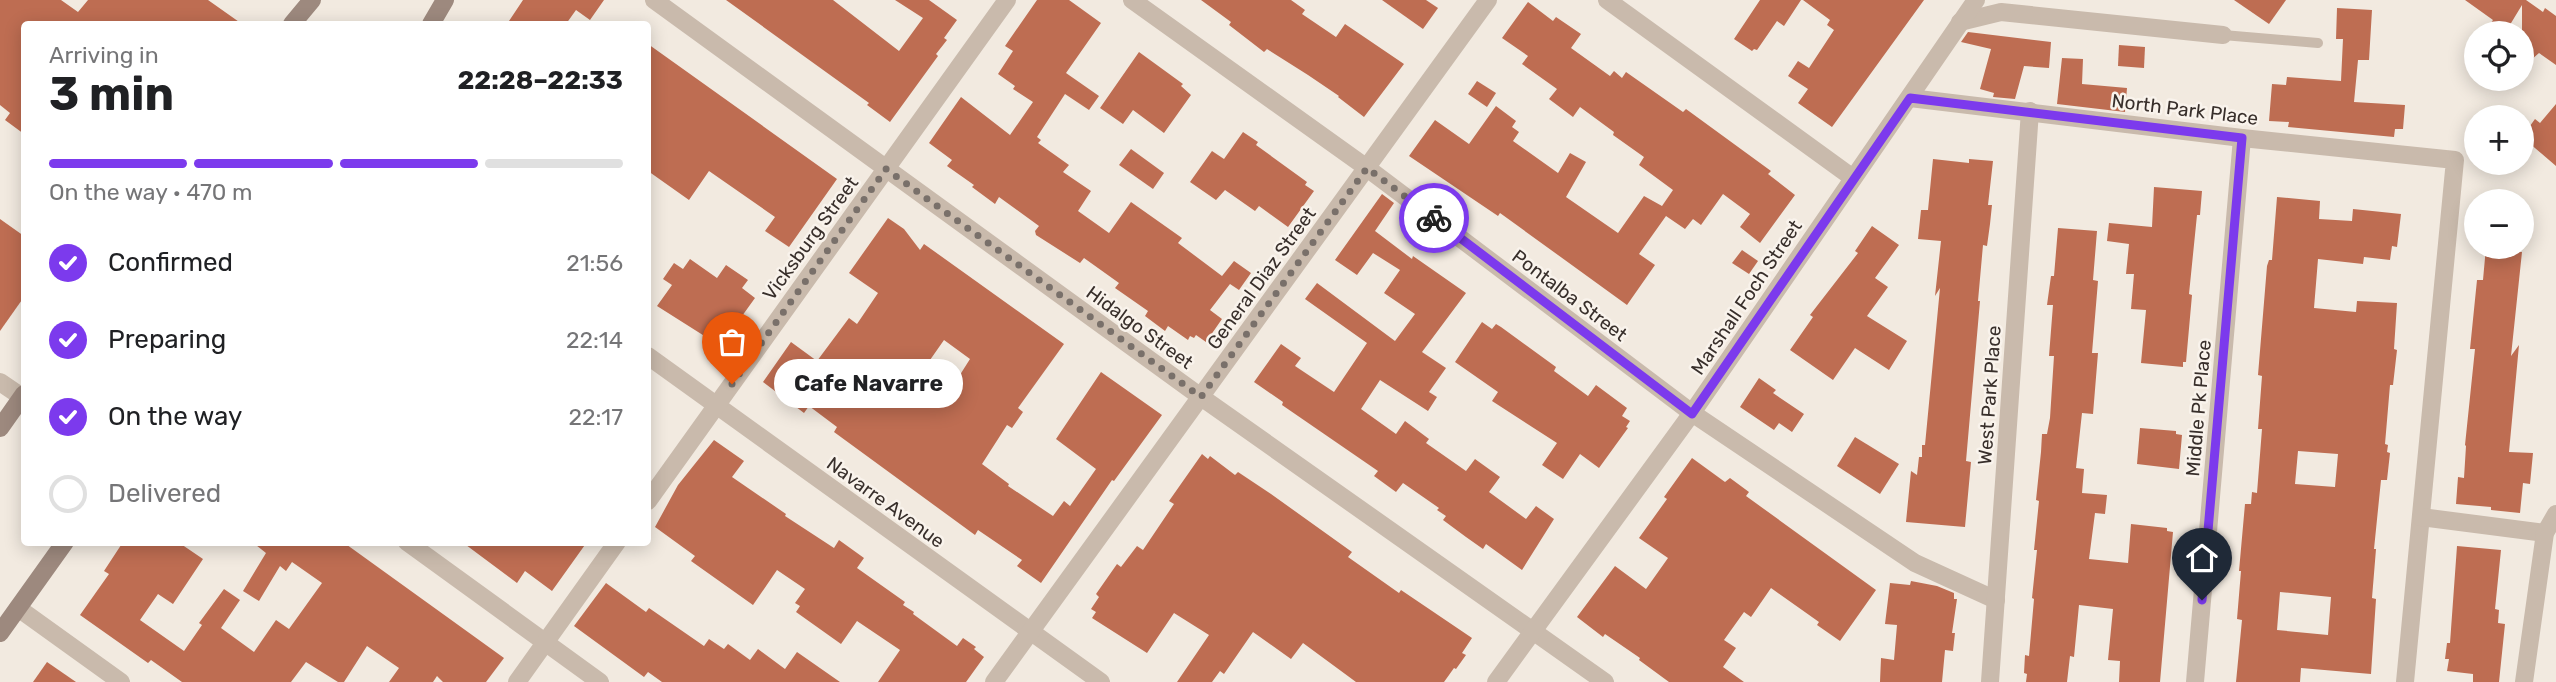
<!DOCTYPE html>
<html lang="en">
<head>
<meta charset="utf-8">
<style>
	:root { --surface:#fff; --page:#f6f6f6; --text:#202124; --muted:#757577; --line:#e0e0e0; --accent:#7c3aed }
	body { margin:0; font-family:Rubik,sans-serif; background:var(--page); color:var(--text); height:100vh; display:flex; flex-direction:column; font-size:26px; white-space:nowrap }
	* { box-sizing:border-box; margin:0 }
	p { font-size:23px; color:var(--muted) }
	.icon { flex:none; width:38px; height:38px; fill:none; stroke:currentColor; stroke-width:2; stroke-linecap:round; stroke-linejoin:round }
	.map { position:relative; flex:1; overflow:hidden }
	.sheet { position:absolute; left:21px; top:21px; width:630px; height:525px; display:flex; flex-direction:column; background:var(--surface); border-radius:7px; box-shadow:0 4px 18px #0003 }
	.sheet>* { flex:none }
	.fabs { position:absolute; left:2464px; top:21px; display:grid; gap:14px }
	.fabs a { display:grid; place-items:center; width:70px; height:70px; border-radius:50%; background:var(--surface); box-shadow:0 4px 18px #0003; font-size:35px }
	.pin { position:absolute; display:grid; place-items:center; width:60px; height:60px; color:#fff; margin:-72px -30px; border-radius:50% 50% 50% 0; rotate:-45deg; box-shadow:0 0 7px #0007 }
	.pin .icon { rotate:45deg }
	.courier { position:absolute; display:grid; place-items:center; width:70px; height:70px; margin:-35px; border:5px solid #7c3aed; border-radius:50%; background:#fff; color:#222; box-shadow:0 2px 9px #0007 }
	.bubble { position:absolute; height:49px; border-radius:24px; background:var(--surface); box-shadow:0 4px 18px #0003; font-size:23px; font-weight:700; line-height:49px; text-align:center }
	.summary em { font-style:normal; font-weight:700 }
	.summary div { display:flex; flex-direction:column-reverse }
	.summary { display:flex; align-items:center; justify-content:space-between; height:119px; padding:0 28px }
	h1 { font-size:46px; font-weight:700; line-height:52px }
	.bar { display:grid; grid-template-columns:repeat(4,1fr); gap:10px 7px; align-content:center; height:84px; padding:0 28px }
	.bar i { height:9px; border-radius:5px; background:var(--line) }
	.bar .current { background:var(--accent) }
	.bar p { grid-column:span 4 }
	ol { padding:0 28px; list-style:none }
	li { display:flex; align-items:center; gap:21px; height:77px }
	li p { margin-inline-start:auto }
	li .icon { padding:7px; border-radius:50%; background:var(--accent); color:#fff; stroke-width:4 }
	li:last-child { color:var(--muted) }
	li i { width:38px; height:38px; border:4px solid var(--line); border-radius:50% }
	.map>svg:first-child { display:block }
</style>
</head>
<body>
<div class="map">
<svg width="2556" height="682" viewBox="0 0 2556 682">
	<rect width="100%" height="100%" fill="#f2eae0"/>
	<!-- building -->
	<g fill="#be6d52" fill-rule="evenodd">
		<path d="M 0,0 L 61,0 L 78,12 L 88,0 L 208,0 L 242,24 L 24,24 L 24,134 L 5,120 L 10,113 L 0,105 Z"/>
		<path d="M 523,0 L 604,0 L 590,20 L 576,10 L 566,24 L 507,24 Z"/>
		<path d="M 726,0 L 833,0 L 899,51 L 923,18 L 895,0 L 929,0 L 957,20 L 944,38 L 947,40 L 936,54 L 938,56 L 890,122 L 867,105 L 869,103 Z"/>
		<path d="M 1037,0 L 1069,0 L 1101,23 L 1066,73 L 1099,96 L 1089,110 L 1065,94 L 1037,137 L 1041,140 L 1038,143 L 1069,165 L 1063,172 L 1091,191 L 1078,211 L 1109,233 L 1131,202 L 1182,238 L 1178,243 L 1222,276 L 1234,261 L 1251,273 L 1239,290 L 1230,284 L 1210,310 L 1222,319 L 1206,342 L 1196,335 L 1194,338 L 1190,336 L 1188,340 L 1168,326 L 1165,331 L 1145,316 L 1148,311 L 1115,288 L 1119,283 L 1084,258 L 1080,263 L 1036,235 L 1035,231 L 1039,226 L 999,197 L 995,204 L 972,187 L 974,185 L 947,166 L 952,160 L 929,143 L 961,97 L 1010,135 L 1033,102 L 1013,89 L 1015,86 L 998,74 L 1013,51 L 1005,46 Z"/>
		<path d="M 1201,0 L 1291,0 L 1305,10 L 1302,14 L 1336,37 L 1345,24 L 1404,64 L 1364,117 L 1338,97 L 1339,96 L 1308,75 L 1267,49 L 1264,52 L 1229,25 L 1231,22 Z"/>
		<path d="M 1382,0 L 1426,0 L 1438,8 L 1423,29 Z"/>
		<path d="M 1760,0 L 1801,0 L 1784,26 L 1777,21 L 1757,50 L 1754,49 L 1752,51 L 1734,39 Z"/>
		<path d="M 1803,0 L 1924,0 L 1832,127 L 1798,103 L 1808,89 L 1788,76 L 1798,61 L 1809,68 L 1834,30 L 1827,25 L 1830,20 Z"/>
		<path d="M 2234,0 L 2286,0 L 2269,24 Z"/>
		<path d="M 2465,0 L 2526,0 L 2543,12 L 2545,8 L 2556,16 L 2556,65 L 2539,53 L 2522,68 L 2522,5 L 2505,33 L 2484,33 L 2493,20 Z"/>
		<path d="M 1528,2 L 1553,21 L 1556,17 L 1581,34 L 1571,48 L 1610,76 L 1614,71 L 1622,78 L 1626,72 L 1683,112 L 1686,109 L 1771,171 L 1768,174 L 1795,195 L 1760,243 L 1740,227 L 1750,214 L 1723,194 L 1701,225 L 1693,219 L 1685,229 L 1666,216 L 1639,254 L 1655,265 L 1627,305 L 1500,213 L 1498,216 L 1409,156 L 1435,120 L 1469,144 L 1496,106 L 1516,121 L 1512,127 L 1519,132 L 1513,141 L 1558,173 L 1570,153 L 1586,162 L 1566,197 L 1618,233 L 1644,196 L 1662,206 L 1673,190 L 1639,165 L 1644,157 L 1613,135 L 1614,132 L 1580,107 L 1573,117 L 1549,99 L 1557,89 L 1522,64 L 1528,56 L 1502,38 Z"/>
		<path d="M 2337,8 L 2372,10 L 2369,60 L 2358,60 L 2354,102 L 2405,105 L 2403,129 L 2395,129 L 2394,137 L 2288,127 L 2289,122 L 2269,121 L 2272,84 L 2286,85 L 2287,77 L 2341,81 L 2343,39 L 2336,39 Z"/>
		<path d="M 1968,32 L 2051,42 L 2049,68 L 2024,66 L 2015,99 L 1993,97 L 1994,93 L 1980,89 L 1991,49 L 1961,42 Z"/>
		<path d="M 648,44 L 837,179 L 789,247 L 765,231 L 775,217 L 709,171 L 689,200 L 648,171 Z"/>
		<path d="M 2119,45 L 2145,47 L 2144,68 L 2118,66 Z"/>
		<path d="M 1139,52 L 1183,84 L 1181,86 L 1191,95 L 1164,133 L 1133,110 L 1123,124 L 1100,108 Z"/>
		<path d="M 2062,58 L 2083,59 L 2082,84 L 2127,88 L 2125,112 L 2057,104 Z"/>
		<path d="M 1477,81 L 1496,93 L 1487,107 L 1468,94 Z"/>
		<path d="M 2556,104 L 2556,166 L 2522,137 L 2535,119 L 2540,123 Z"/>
		<path d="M 1243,132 L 1258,142 L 1256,145 L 1307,182 L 1305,185 L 1314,191 L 1288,227 L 1259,206 L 1255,211 L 1225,190 L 1216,200 L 1190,182 L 1212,151 L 1224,159 Z"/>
		<path d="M 1131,149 L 1164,173 L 1153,189 L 1119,165 Z"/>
		<path d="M 1933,159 L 1969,163 L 1969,159 L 1993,161 L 1988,205 L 1992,205 L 1990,224 L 1987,246 L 1983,245 L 1978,301 L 1980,301 L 1966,461 L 1971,462 L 1965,527 L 1906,522 L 1911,471 L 1917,475 L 1919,457 L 1922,457 L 1922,445 L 1925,445 L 1940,288 L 1935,296 L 1941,241 L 1918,239 L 1921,210 L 1928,210 Z"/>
		<path d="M 2154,187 L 2202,191 L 2200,215 L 2197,215 L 2189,294 L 2192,295 L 2186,362 L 2183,362 L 2183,367 L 2141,363 L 2146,310 L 2131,309 L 2134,274 L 2126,274 L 2129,244 L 2107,241 L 2109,223 L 2152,227 Z"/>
		<path d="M 1382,194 L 1394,203 L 1375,231 L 1412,259 L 1413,256 L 1466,293 L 1422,352 L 1446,368 L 1429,392 L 1437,397 L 1428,411 L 1380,380 L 1361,409 L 1396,434 L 1405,421 L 1429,439 L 1426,443 L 1466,471 L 1475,459 L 1500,477 L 1489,492 L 1526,519 L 1536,506 L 1554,519 L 1522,570 L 1486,544 L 1483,549 L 1466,537 L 1443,520 L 1446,516 L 1437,510 L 1439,508 L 1403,483 L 1396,492 L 1374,476 L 1378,471 L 1282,405 L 1283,402 L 1254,382 L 1281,344 L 1301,358 L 1295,366 L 1334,392 L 1367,343 L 1305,299 L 1317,283 L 1395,341 L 1415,314 L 1384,293 L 1400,270 L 1373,253 L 1357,275 L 1335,260 Z"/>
		<path d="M 2277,197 L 2320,201 L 2319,219 L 2352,221 L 2353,209 L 2401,214 L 2397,247 L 2392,246 L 2390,260 L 2364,257 L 2363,264 L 2318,259 L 2314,308 L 2356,312 L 2357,301 L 2397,303 L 2394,349 L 2397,350 L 2393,385 L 2390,385 L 2385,444 L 2388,445 L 2387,452 L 2390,453 L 2387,480 L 2381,480 L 2374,549 L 2376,549 L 2372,598 L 2376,599 L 2371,674 L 2301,668 L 2300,682 L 2236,682 L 2242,620 L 2237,619 L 2241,571 L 2239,571 L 2245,504 L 2251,504 L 2252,492 L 2257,493 L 2262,429 L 2258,429 L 2262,376 L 2258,375 L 2267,266 L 2269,260 L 2272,260 ZM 2298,451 L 2338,454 L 2335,487 L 2295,484 ZM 2280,592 L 2331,597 L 2328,635 L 2277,630 Z"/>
		<path d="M 888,218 L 904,229 L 920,250 L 924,244 L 1064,344 L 1018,408 L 1023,412 L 1012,428 L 1007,425 L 982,464 L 1009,484 L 1008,486 L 1053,516 L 1064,501 L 1070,506 L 1096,469 L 1056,439 L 1101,372 L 1162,415 L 1114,481 L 1112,480 L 1041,583 L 1017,566 L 1022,560 L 978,530 L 975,535 L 834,432 L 837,427 L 809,406 L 804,413 L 763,382 L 791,342 L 817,361 L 849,318 L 857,324 L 878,293 L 849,273 ZM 944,340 L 970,359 L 951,389 L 923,370 Z"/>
		<path d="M 0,219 L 24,236 L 24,297 L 0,331 Z"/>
		<path d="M 1872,226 L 1899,245 L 1875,278 L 1888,287 L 1867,316 L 1907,341 L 1889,370 L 1855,348 L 1833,380 L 1790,350 L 1813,317 L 1810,315 L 1858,253 L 1855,251 Z"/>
		<path d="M 2058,228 L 2097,231 L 2093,280 L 2098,281 L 2092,353 L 2098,353 L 2093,414 L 2082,413 L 2076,468 L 2084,469 L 2082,493 L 2107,495 L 2105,514 L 2095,513 L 2089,559 L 2128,563 L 2131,524 L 2167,528 L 2167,531 L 2173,532 L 2160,682 L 2119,682 L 2120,661 L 2108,660 L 2113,609 L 2079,605 L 2074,657 L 2070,656 L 2067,682 L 2026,682 L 2027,674 L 2024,673 L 2025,655 L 2029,656 L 2034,599 L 2032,598 L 2037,550 L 2034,550 L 2039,501 L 2036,500 L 2041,452 L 2042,434 L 2047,434 L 2050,418 L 2054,356 L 2049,356 L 2053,305 L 2047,305 L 2051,276 L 2054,276 Z"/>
		<path d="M 2486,247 L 2519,247 L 2519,252 L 2522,252 L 2511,356 L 2519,345 L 2509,452 L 2533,453 L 2530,484 L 2523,483 L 2520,513 L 2491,510 L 2491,507 L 2456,504 L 2458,477 L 2464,478 L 2466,446 L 2465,445 L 2475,349 L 2470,349 L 2477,280 L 2483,280 Z"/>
		<path d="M 1742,250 L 1758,261 L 1749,274 L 1732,263 Z"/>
		<path d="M 690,259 L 717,278 L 726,265 L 748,280 L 742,288 L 755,298 L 724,341 L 710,331 L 706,337 L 657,306 L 672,285 L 663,279 L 674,263 L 683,269 Z"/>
		<path d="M 1482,322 L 1492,329 L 1496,324 L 1501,327 L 1556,367 L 1554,371 L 1588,396 L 1596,385 L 1627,408 L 1622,416 L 1630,421 L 1626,427 L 1628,428 L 1599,468 L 1580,454 L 1563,479 L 1542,465 L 1557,443 L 1492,401 L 1498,392 L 1455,362 Z"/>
		<path d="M 1759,378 L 1776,390 L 1773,393 L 1804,414 L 1792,432 L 1779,423 L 1774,430 L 1740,407 Z"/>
		<path d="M 2140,428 L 2176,431 L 2176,434 L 2182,435 L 2179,469 L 2137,464 Z"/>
		<path d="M 1855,437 L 1899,464 L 1880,494 L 1837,466 Z"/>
		<path d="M 714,440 L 744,461 L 732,477 L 786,514 L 785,516 L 834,548 L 839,540 L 864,558 L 857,568 L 905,602 L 903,605 L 914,612 L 913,614 L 957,646 L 963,638 L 976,647 L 974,649 L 984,657 L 966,682 L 878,682 L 900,650 L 857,621 L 841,644 L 796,612 L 800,606 L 795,603 L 805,589 L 777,570 L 753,605 L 691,561 L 695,556 L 655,527 L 678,485 Z"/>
		<path d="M 1202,454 L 1208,459 L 1210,456 L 1235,475 L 1238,472 L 1271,494 L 1352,552 L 1348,557 L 1399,593 L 1401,590 L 1472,638 L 1462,653 L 1466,655 L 1456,669 L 1454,668 L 1444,682 L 1356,682 L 1303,643 L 1291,659 L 1253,632 L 1224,674 L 1220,671 L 1212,682 L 1177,682 L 1209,635 L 1174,613 L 1147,653 L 1092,618 L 1096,612 L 1091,609 L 1099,597 L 1096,594 L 1117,564 L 1121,567 L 1137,546 L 1143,550 L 1174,504 L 1169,501 Z"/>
		<path d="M 1692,458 L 1725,482 L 1730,478 L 1749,492 L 1746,496 L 1876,590 L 1840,641 L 1817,625 L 1819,622 L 1771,588 L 1751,617 L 1744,612 L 1724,640 L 1736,648 L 1723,667 L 1744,682 L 1669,682 L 1639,660 L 1640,658 L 1605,634 L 1603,637 L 1577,617 L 1615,566 L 1646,589 L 1668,558 L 1639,538 L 1667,499 L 1664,497 Z"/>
		<path d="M 123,542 L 178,542 L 203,559 L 173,604 L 158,594 L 140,620 L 184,651 L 202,625 L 199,623 L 224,589 L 240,600 L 221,628 L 254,652 L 276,620 L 289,629 L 322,583 L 292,562 L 286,571 L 280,566 L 259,601 L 243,591 L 266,553 L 252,542 L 343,542 L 504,658 L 486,682 L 443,682 L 437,676 L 433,682 L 389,682 L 399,668 L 367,646 L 344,682 L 338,682 L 306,662 L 291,682 L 182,682 L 151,660 L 148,663 L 80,615 L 109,574 L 104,571 Z"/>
		<path d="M 462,542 L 587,542 L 552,591 L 525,571 L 517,583 Z"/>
		<path d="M 2457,546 L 2501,550 L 2495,609 L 2499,610 L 2498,623 L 2505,624 L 2499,682 L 2473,682 L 2473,674 L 2447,671 L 2449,659 L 2445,659 L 2447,643 L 2450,643 Z"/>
		<path d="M 1911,581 L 1937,586 L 1954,593 L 1954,599 L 1957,599 L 1952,633 L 1955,633 L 1953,651 L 1945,650 L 1942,682 L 1880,682 L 1881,658 L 1894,660 L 1897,625 L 1885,624 L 1890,583 L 1910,585 Z"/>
		<path d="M 606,583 L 646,612 L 649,608 L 704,646 L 709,639 L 724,649 L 728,644 L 750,660 L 758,649 L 785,669 L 797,652 L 840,682 L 662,682 L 648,672 L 644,677 L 574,626 Z"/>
		<path d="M 47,662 L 76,682 L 33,682 Z"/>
	</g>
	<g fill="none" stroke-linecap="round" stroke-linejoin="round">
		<!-- lane -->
		<path stroke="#c9baac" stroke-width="10" d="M 2223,35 L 2318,43"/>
		<!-- street -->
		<g stroke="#c9baac" stroke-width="18">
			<path d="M 654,0 L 1201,397 L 1605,682"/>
			<path d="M 1132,0 L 1367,168 L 1692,413 L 1915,563 L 1996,600"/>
			<path d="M 1607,0 L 1853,178"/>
			<path d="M 1960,22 L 2001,12 L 2223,35"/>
			<path d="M 1910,98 L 2242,138 L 2455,160 L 2405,682"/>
			<path d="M 648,356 L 1101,682"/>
			<path d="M 0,382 L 22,397"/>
			<path d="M 648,501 L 1007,0"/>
			<path d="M 2421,517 L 2545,533"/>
			<path d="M 407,542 L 600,682"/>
			<path d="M 18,608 L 121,682"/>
			<path d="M 517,682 L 617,542"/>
			<path d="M 994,682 L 1488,0"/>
			<path d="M 1496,682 L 1692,413 L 1976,0"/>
			<path d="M 1990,682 L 2030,111"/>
			<path d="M 2195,682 L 2242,138"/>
			<path d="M 2524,682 L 2545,533 L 2556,514"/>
		</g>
		<!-- secondary -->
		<g stroke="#9d897e" stroke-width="18">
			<path d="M 292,24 L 312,0"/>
			<path d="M 431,24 L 445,0"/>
			<path d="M 0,428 L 24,394"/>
			<path d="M 0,633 L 65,542"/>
		</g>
	</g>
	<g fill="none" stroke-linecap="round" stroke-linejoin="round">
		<!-- done -->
		<path stroke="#79706a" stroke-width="7" stroke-dasharray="0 12.6" d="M 732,384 L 886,169 L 1201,397 L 1367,168 L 1434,218"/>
		<!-- route -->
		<path stroke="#7c3aed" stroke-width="9" d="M 1434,218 L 1692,414 L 1910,98 L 2242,138 L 2202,600"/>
	</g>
	<g text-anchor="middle" stroke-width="5" stroke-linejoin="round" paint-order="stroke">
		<!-- street labels -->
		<g font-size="19" fill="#382f2b" stroke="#f9f3ec">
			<text transform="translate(2185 109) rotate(7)" y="7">North Park Place</text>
			<text transform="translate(810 238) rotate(-54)" y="7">Vicksburg Street</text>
			<text transform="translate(1261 278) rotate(-54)" y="7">General Diaz Street</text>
			<text transform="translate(1570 295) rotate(37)" y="7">Pontalba Street</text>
			<text transform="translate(1746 297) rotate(-56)" y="7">Marshall Foch Street</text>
			<text transform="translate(1140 327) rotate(36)" y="7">Hidalgo Street</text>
			<text transform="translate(1989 395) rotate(-86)" y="7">West Park Place</text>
			<text transform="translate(2198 408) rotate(-85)" y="7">Middle Pk Place</text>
			<text transform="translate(886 502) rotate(36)" y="7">Navarre Avenue</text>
		</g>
	</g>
</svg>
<div class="fabs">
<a><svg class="icon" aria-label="locate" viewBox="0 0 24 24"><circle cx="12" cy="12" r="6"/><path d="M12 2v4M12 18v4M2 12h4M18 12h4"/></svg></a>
<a>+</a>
<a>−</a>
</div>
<div class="pin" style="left:732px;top:384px;background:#ea580c"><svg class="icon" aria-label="bag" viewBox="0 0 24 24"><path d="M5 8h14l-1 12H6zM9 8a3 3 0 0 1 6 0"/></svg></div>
<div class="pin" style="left:2202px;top:600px;background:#1f2937"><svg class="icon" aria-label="home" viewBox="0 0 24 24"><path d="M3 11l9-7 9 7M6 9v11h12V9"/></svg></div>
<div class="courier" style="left:1434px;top:218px"><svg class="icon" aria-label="bike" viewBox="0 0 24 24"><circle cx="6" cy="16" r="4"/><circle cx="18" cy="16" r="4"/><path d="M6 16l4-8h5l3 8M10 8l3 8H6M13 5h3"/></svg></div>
<div class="bubble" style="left:774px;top:359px;width:189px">Cafe Navarre</div>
<section class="sheet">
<div class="summary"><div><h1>3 min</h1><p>Arriving in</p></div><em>22:28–22:33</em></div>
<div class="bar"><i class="current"></i><i class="current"></i><i class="current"></i><i></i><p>On the way · 470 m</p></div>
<ol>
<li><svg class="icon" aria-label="check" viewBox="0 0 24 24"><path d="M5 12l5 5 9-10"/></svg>Confirmed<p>21:56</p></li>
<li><svg class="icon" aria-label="check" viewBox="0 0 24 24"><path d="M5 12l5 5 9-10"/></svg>Preparing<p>22:14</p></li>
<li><svg class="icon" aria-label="check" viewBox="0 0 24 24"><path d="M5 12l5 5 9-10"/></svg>On the way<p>22:17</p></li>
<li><i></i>Delivered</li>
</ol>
</section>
</div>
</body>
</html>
